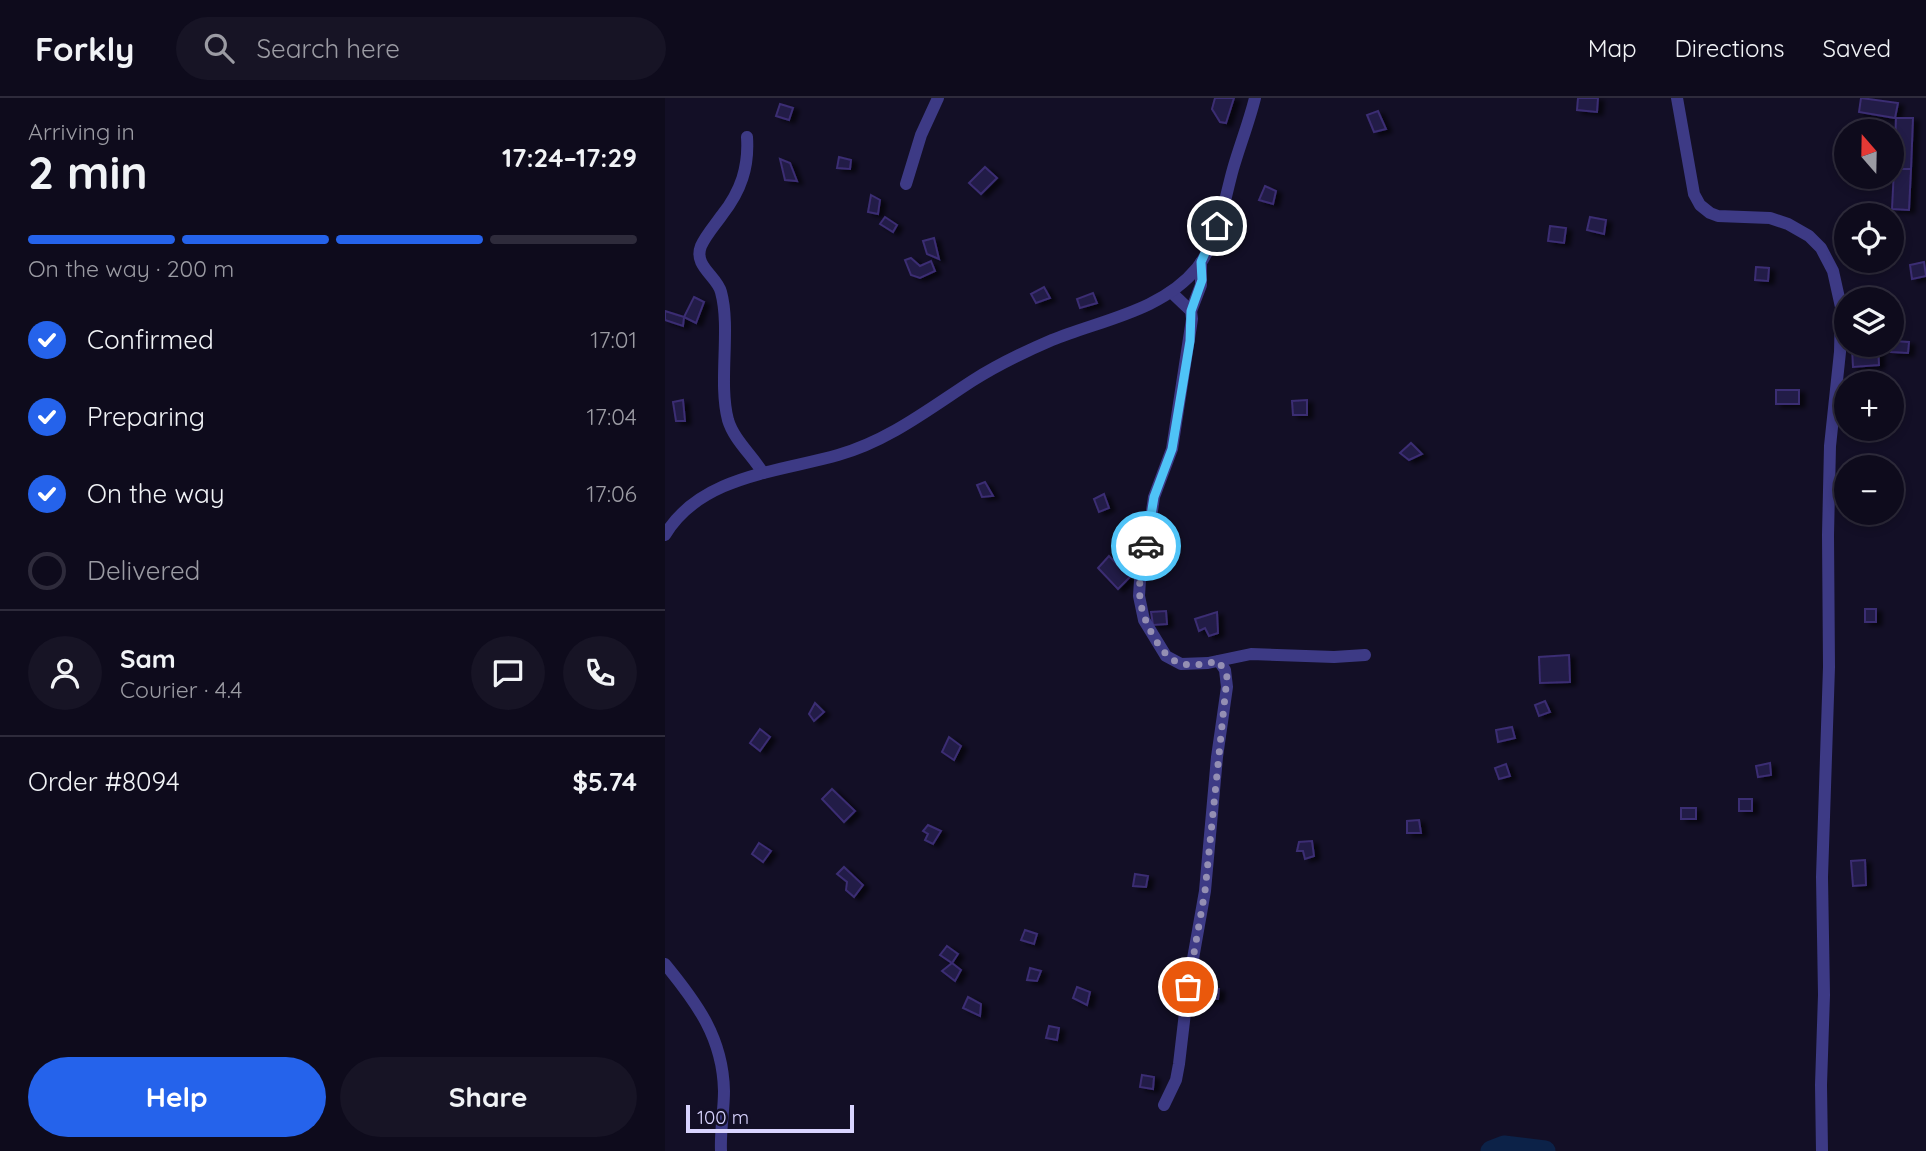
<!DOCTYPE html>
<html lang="en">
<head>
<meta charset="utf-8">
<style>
	:root { --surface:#0e0b1c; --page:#171425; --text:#f1f3f6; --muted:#9b9ba3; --line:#2e2b3b; --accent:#2563eb }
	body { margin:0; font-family:Quicksand,sans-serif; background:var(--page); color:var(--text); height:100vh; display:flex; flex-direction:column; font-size:26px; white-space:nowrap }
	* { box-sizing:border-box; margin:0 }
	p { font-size:23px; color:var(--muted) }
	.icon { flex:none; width:38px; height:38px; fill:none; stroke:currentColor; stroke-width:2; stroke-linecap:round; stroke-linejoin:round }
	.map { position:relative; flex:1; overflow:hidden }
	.sheet { display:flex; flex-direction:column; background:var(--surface); width:665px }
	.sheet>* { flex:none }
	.needle { width:46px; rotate:340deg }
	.tools { position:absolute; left:1169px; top:21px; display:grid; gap:14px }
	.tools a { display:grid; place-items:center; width:70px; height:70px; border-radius:50%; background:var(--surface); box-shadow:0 4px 10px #0003,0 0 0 2px var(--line); font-size:35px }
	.scale { position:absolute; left:21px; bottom:18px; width:168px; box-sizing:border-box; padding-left:7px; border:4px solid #d9d4ff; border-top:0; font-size:19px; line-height:24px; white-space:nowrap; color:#d9d4ff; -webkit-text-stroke:5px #130f26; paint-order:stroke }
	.pin { position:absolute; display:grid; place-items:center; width:60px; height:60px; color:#fff; margin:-30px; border:4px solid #fff; border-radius:50%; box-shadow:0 2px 7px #0007 }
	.courier { position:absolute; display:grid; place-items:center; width:70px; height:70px; margin:-35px; border:5px solid #4fc3f7; border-radius:50%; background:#fff; color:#222; box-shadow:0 2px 9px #0007 }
	.summary em { font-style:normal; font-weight:800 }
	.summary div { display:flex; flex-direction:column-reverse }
	.summary { display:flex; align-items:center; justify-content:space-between; height:119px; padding:0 28px }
	h1 { font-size:46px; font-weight:800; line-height:52px }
	.bar { display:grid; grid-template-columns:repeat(4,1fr); gap:10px 7px; align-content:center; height:84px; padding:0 28px }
	.bar i { height:9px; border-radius:5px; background:var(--line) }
	.bar .current { background:var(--accent) }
	.bar p { grid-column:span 4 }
	.line { display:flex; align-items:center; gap:18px; padding:0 28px; border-top:2px solid var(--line) }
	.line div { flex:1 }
	.round { display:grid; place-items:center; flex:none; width:74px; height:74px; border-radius:37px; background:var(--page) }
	ol { padding:0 28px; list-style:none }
	li { display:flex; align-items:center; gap:21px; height:77px }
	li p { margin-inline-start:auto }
	li .icon { padding:7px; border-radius:50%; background:var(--accent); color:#fff; stroke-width:4 }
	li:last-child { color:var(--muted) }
	li i { width:38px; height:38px; border:4px solid var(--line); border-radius:50% }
	.action { display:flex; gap:14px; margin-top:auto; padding:14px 28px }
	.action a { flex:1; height:80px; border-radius:42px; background:var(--accent); color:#fff; font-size:28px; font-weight:800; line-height:80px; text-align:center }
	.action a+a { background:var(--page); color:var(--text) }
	header { display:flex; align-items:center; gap:42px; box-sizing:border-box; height:98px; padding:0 35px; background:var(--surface); border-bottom:2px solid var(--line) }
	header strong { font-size:33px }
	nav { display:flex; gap:38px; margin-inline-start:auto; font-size:24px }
	.search { width:490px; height:63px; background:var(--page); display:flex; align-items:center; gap:18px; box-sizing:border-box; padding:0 24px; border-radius:38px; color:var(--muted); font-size:26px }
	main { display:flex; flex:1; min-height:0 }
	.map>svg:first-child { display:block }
</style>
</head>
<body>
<header>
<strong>Forkly</strong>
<div class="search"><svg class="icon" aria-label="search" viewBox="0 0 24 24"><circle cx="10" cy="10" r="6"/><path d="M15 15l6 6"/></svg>Search here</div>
<nav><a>Map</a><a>Directions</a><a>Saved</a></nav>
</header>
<main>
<section class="sheet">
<div class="summary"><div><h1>2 min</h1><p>Arriving in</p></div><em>17:24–17:29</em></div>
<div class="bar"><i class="current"></i><i class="current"></i><i class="current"></i><i></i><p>On the way · 200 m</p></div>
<ol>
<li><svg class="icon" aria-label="check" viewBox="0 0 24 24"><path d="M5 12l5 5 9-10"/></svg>Confirmed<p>17:01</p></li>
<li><svg class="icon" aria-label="check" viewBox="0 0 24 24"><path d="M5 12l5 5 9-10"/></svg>Preparing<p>17:04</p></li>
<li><svg class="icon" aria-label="check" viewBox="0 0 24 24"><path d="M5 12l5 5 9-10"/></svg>On the way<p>17:06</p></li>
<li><i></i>Delivered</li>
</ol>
<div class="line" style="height:126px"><a class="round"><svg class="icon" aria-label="person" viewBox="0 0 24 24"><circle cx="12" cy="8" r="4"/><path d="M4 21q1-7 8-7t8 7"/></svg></a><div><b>Sam</b><p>Courier · 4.4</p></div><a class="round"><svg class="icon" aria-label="chat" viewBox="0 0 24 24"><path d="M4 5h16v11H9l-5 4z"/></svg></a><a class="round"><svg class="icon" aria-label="phone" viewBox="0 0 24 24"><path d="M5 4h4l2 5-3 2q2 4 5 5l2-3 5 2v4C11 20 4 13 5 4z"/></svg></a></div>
<div class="line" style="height:91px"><div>Order #8094</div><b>$5.74</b></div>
<div class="action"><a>Help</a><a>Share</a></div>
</section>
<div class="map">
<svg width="1261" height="1053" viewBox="0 0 1261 1053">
	<defs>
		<filter id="shadow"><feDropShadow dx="5.5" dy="3" stdDeviation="2" flood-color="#0009"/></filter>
	</defs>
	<rect width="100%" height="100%" fill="#130f26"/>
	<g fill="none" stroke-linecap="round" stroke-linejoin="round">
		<!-- river -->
		<path stroke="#0c2248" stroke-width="21" d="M 826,1053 L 839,1048 L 880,1053"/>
	</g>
	<!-- building -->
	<g fill="#241b47" stroke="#3b2d73" stroke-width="2" filter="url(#shadow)">
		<path d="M 550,0 L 569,0 L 561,25 L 555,24 L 547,11 Z"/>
		<path d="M 913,0 L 933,0 L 932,14 L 912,12 Z"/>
		<path d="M 1196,0 L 1233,5 L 1230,20 L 1194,14 Z"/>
		<path d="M 115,6 L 128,10 L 124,22 L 111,18 Z"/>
		<path d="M 713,13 L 721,31 L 709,34 L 702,17 Z"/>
		<path d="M 1231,20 L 1248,20 L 1246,71 L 1229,71 Z"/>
		<path d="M 174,59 L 186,62 L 185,71 L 172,70 Z"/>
		<path d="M 115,61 L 125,65 L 132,83 L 120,82 Z"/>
		<path d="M 320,69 L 332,80 L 316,96 L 304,85 Z"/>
		<path d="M 1229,71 L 1246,71 L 1244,112 L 1227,111 Z"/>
		<path d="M 600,88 L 611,93 L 608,106 L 594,102 Z"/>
		<path d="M 206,97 L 215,102 L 213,116 L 203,114 Z"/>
		<path d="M 220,119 L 232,127 L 228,134 L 215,126 Z"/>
		<path d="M 925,119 L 941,122 L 939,136 L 922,132 Z"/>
		<path d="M 885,128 L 901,130 L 899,145 L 883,143 Z"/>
		<path d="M 269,140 L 274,161 L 262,156 L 258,143 Z"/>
		<path d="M 246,160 L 255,168 L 266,163 L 270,173 L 255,180 L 246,177 L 240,162 Z"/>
		<path d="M 1259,164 L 1261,178 L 1247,181 L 1245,167 Z"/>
		<path d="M 1091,169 L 1104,170 L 1103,183 L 1090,182 Z"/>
		<path d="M 379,189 L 385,200 L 371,205 L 366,196 Z"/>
		<path d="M 428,195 L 432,205 L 415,210 L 412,201 Z"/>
		<path d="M 29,199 L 39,204 L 31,225 L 19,219 Z"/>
		<path d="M 0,213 L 19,219 L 18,228 L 0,222 Z"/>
		<path d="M 1227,243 L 1244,244 L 1243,255 L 1226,254 Z"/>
		<path d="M 1213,248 L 1214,267 L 1188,269 L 1187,250 Z"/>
		<rect x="1111" y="292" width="23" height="14"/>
		<path d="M 18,302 L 20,323 L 11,323 L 8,304 Z"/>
		<path d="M 642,302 L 642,317 L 628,317 L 627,303 Z"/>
		<path d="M 746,345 L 757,356 L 744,362 L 735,355 Z"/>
		<path d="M 320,384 L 328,398 L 317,399 L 312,387 Z"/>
		<path d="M 439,396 L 444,410 L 434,414 L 429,401 Z"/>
		<path d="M 444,458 L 465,479 L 453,491 L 433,470 Z"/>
		<rect x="1200" y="511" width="11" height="13"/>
		<path d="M 501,513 L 502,526 L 488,527 L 486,514 Z"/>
		<path d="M 552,514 L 553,535 L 544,538 L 540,530 L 534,533 L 530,521 Z"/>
		<path d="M 904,557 L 905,584 L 875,585 L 874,559 Z"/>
		<path d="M 880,603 L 885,614 L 874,618 L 870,607 Z"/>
		<path d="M 150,605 L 159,614 L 149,623 L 144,616 Z"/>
		<path d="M 847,629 L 850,640 L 833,644 L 831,632 Z"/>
		<path d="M 95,631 L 105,639 L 95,653 L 85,645 Z"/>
		<path d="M 284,639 L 296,648 L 289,662 L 277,654 Z"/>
		<path d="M 1105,665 L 1106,677 L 1093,679 L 1091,668 Z"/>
		<path d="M 841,666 L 845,678 L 834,681 L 830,670 Z"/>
		<path d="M 167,691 L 190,713 L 179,724 L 157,701 Z"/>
		<rect x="1074" y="701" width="13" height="12"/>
		<rect x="1016" y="710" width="15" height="11"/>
		<path d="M 754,722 L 756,735 L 742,735 L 742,723 Z"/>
		<path d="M 263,727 L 276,733 L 268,746 L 260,742 L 263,736 L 258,733 Z"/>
		<path d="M 647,743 L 649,758 L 640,761 L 638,753 L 632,753 L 634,744 Z"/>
		<path d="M 94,745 L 106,753 L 98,764 L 87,756 Z"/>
		<path d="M 1200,762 L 1201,787 L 1188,788 L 1186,763 Z"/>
		<path d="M 179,769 L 198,787 L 189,799 L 181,792 L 182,784 L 172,776 Z"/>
		<path d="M 470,776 L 483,778 L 481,789 L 468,788 Z"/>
		<path d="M 360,832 L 372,836 L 369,846 L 356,842 Z"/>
		<path d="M 282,848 L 293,856 L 287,865 L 275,857 Z"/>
		<path d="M 287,865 L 296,872 L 290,883 L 277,873 Z"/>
		<path d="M 365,870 L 376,873 L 372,883 L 362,882 Z"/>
		<path d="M 412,889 L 425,894 L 422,907 L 408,900 Z"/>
		<path d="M 535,890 L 554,891 L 553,901 L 535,901 Z"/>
		<path d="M 303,899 L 316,906 L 315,918 L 298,910 Z"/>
		<path d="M 384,928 L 394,930 L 392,942 L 381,940 Z"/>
		<path d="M 477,977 L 489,979 L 488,991 L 475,989 Z"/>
	</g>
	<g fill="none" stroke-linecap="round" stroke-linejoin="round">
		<!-- street -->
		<g stroke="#3d3a85" stroke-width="12">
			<path d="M 1012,0 L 1029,96 L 1035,107 L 1045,115 L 1053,118 L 1105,120 L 1123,126 L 1144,138 L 1156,150 L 1168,173 L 1176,209 L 1175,254 L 1165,348 L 1163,437 L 1164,569 L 1157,779 L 1159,897 L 1156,987 L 1157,1053"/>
			<path d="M 82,39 C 84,69 76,93 57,117 C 50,127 41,137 36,148 C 28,168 52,178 56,194 C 66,231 53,284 63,322 C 69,342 87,357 98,375"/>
			<path d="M 241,86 L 256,37 L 273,0"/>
			<path d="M 506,194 L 526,213 L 527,221 L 507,351 L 489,399 L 483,440 L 476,466 L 474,498 L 479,522 L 501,558 L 516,566 L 543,565 L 586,556 L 669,559 L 700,557"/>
			<path d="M 526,213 L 536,187 L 536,164"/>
			<path d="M 0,437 C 35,378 113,374 173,357 C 223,343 264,311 307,283 C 332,267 359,254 387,242 C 436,222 497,213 532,170 C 554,142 559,103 568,71 C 575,47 584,24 590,0"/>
			<path d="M 0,866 C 32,905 58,940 59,993 C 59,1013 55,1033 56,1053"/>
			<path d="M 499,1007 L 511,982 L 514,966 L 523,889 L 540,793 L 552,659 L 562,589 L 560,572 L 554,563"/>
		</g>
	</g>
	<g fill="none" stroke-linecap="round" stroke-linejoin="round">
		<!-- done -->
		<path stroke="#948fb3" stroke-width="7" stroke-dasharray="0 12.6" d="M 481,448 C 473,486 469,505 490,541 C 507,570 522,570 554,563 L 562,579 L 540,793 L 523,889"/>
		<!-- route -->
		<path stroke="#4fc3f7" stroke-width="9" d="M 481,448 L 489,399 L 507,351 L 525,243 L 526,213 L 537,182 L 536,164 L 552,128"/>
	</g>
</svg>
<div class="tools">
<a><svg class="needle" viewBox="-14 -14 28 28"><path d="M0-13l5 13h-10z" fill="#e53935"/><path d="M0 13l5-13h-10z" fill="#9b9ba3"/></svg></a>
<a><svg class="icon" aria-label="locate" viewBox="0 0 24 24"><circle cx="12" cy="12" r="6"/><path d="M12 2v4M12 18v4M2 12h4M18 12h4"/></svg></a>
<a><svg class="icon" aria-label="layers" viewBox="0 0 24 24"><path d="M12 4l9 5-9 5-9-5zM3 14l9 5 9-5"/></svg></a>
<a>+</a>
<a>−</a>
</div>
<div class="scale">100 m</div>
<div class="pin" style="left:523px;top:889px;background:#ea580c"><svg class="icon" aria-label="bag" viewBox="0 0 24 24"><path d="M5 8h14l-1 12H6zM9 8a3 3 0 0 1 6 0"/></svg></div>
<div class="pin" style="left:552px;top:128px;background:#1f2937"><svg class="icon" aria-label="home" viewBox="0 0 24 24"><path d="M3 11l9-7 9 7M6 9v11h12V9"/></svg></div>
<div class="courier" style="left:481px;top:448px"><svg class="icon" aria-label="car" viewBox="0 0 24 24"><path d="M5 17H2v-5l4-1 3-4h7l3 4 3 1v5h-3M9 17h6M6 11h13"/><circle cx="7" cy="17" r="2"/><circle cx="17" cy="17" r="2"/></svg></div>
</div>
</main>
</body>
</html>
